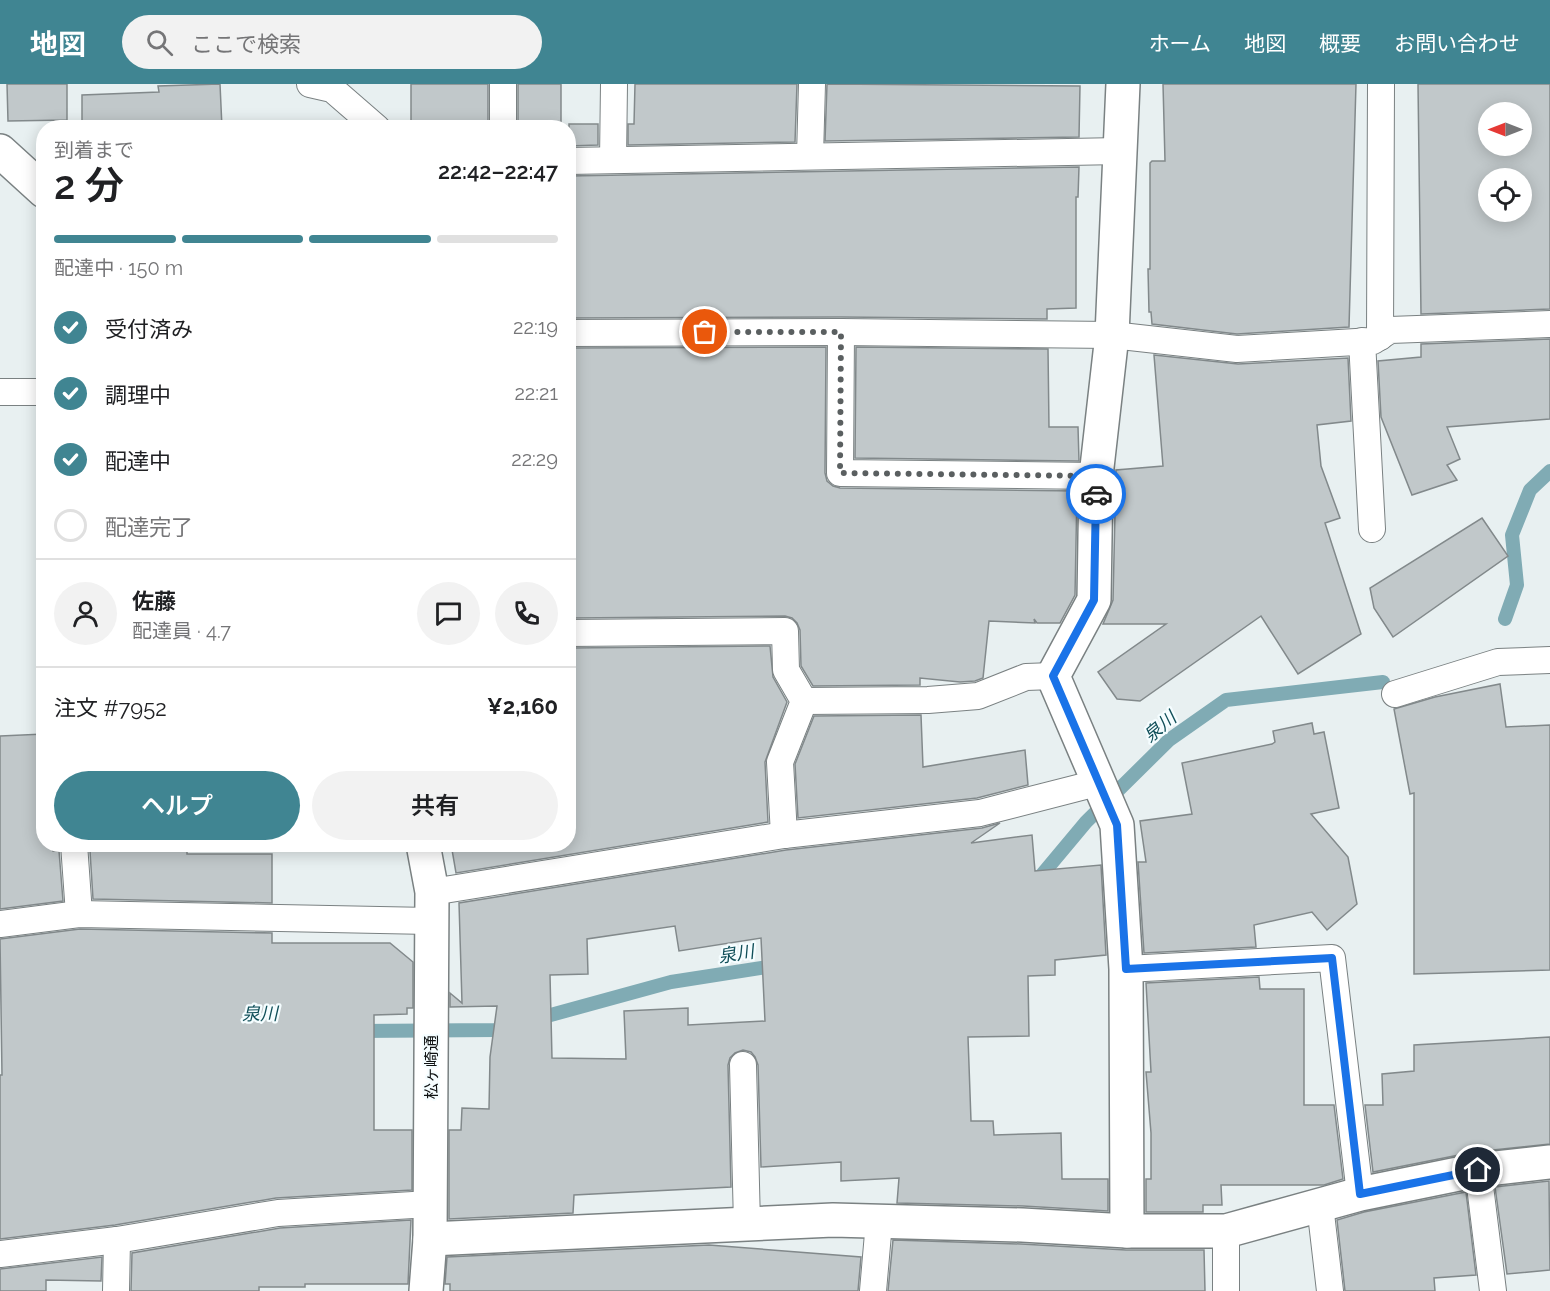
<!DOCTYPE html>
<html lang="ja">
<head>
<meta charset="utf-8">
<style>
	:root { --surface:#fff; --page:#f2f2f2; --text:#202124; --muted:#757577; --line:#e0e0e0; --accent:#408592 }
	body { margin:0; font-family:Raleway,"Noto Sans JP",sans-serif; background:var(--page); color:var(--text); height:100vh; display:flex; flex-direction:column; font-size:22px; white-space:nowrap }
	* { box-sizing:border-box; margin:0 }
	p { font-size:20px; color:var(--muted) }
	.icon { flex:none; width:33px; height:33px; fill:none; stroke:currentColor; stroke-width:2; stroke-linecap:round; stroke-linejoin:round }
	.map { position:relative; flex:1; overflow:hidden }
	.side { position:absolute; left:36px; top:36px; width:540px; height:732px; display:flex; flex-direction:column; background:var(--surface); border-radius:24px; box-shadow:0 3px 15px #0003 }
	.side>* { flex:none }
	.needle { width:39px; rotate:270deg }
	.fabs { position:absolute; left:1478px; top:18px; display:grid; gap:12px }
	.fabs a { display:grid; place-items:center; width:54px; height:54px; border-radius:50%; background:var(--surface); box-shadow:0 3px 15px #0003; font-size:30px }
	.pin { position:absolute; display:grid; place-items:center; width:51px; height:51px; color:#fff; margin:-26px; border:3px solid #fff; border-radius:50%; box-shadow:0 2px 6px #0007 }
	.courier { position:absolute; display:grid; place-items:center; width:60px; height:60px; margin:-30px; border:4px solid #1a73e8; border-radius:50%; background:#fff; color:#222; box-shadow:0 2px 8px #0007 }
	.headline em { font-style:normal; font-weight:600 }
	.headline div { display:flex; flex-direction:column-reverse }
	.headline { display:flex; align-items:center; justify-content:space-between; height:102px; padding:0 18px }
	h1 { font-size:39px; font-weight:600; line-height:45px }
	.bar { display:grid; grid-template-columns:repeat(4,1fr); gap:9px 6px; align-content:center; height:72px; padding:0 18px }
	.bar i { height:8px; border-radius:4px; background:var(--line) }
	.bar .current { background:var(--accent) }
	.bar p { grid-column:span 4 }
	.line { display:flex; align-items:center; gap:15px; padding:0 18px; border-top:2px solid var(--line) }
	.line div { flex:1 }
	.round { display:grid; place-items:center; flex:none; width:63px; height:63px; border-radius:32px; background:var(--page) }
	ol { padding:0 18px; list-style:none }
	li { display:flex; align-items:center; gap:18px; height:66px }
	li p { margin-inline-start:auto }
	li .icon { padding:6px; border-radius:50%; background:var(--accent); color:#fff; stroke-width:4 }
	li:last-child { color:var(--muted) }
	li i { width:33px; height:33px; border:3px solid var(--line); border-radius:50% }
	.action { display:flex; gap:12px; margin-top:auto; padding:12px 18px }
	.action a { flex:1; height:69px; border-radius:36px; background:var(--accent); color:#fff; font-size:24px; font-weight:600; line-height:69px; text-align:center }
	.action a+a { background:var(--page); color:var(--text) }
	header { display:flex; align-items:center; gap:36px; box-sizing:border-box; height:84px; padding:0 30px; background:var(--accent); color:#fff }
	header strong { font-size:28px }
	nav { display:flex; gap:33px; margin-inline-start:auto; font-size:21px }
	.search { width:420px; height:54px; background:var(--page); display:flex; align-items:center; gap:15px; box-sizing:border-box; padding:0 21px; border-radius:33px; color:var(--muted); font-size:22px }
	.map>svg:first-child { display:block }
</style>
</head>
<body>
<header>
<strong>地図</strong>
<div class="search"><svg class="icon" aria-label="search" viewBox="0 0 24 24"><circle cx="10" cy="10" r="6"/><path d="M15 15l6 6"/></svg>ここで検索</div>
<nav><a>ホーム</a><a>地図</a><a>概要</a><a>お問い合わせ</a></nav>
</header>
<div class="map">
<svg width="1550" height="1207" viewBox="0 0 1550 1207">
	<rect width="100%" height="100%" fill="#e8f0f1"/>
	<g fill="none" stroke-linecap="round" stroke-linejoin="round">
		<!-- stream -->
		<g stroke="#80abb4" stroke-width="14">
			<path d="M 1505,535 L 1517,501 L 1512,451 L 1530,406 L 1550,387"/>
			<path d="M 1035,799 L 1086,738 L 1169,656 L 1226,616 L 1383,598"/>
			<path d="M 536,935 L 671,898 L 780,881"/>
			<path d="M 357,947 L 497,946 L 511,942"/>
		</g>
	</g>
	<!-- building -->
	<g fill="#c1c8ca" stroke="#82898b" stroke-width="1.5" fill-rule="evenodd">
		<path d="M 7,0 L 67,0 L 67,36 L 8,37 Z"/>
		<path d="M 220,0 L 222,44 L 82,44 L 82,11 L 159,8 L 158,2 Z"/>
		<rect x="411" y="0" width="77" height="44"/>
		<rect x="518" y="0" width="43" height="44"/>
		<path d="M 635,0 L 797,0 L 795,58 L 628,61 L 628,40 L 634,40 Z"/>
		<path d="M 827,0 L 1080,2 L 1079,53 L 825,57 Z"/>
		<path d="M 1163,0 L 1356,0 L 1349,243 L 1237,250 L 1152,240 L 1151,228 L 1149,228 L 1148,185 L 1150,185 L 1150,79 L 1152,77 L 1165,77 Z"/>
		<path d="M 1418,0 L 1550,0 L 1550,225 L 1421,230 ZM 1488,28 L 1521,28 L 1521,62 L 1488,62 ZM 1488,94 L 1521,94 L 1521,128 L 1488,128 Z"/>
		<path d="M 569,40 L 598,40 L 598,61 L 569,62 Z"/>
		<path d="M 1079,83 L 1078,113 L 1076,113 L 1076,224 L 1047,225 L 1047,235 L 841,233 L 568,234 L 569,92 Z"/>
		<path d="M 1550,255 L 1550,335 L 1447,343 L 1460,375 L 1447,381 L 1457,396 L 1412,411 L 1381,333 L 1378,277 L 1421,273 L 1421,260 Z"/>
		<path d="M 826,263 L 825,389 L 827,397 L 833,402 L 840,404 L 1077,407 L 1075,511 L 1060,539 L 1037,539 L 1034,535 L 1035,539 L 989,537 L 983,594 L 975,597 L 960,598 L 920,594 L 920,601 L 813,602 L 801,582 L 800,546 L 797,539 L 792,534 L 785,532 L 571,534 L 568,264 Z"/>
		<path d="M 856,263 L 1048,265 L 1049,343 L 1078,343 L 1079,377 L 855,374 Z"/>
		<path d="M 1154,271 L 1238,280 L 1348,274 L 1351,337 L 1317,341 L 1321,382 L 1340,434 L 1325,439 L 1361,550 L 1298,590 L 1261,532 L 1140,617 L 1117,615 L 1098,588 L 1166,540 L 1103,540 L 1113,516 L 1116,386 L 1163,382 Z"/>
		<path d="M 1482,434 L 1508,472 L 1393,553 L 1374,524 L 1370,504 Z"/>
		<path d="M 770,562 L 773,593 L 787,618 L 765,678 L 768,738 L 456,789 L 451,760 L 568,760 L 568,566 L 571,566 L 571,564 Z"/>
		<path d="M 1500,600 L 1506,643 L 1550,641 L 1550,886 L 1414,890 L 1414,709 L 1410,710 L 1394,625 L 1435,613 Z"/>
		<path d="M 921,631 L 923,683 L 1025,666 L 1028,701 L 977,714 L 798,734 L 795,680 L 814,632 Z"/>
		<path d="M 1312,639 L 1314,650 L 1324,648 L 1339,724 L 1311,730 L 1348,773 L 1357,820 L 1327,846 L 1312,828 L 1254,841 L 1256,863 L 1144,869 L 1138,778 L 1146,778 L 1140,737 L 1192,730 L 1182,679 L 1272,660 L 1275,658 L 1273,647 Z"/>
		<path d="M 44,650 L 44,760 L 53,760 L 53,767 L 59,767 L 63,817 L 0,825 L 0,652 Z"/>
		<path d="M 1000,739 L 971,759 L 1032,751 L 1035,787 L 1101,781 L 1106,871 L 1055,876 L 1055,891 L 1028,892 L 1029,952 L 968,953 L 971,1037 L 993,1037 L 994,1051 L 1061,1049 L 1062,1095 L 1108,1095 L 1108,1127 L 1023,1122 L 897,1119 L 899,1094 L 841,1097 L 841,1078 L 761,1083 L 758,981 L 755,973 L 751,968 L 743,966 L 735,969 L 730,974 L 728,981 L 731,1103 L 574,1111 L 573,1129 L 449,1135 L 449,1046 L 461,1046 L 462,1024 L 489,1025 L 490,973 L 497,922 L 450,923 L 450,909 L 462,919 L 459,819 L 786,766 L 982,744 ZM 675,842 L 679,867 L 761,854 L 765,937 L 688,941 L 688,924 L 624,927 L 626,975 L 552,974 L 550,891 L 588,890 L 587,855 Z"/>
		<path d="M 90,767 L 187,767 L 187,770 L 272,770 L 272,819 L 93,815 Z"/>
		<path d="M 80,845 L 272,849 L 272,859 L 390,859 L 413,878 L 413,924 L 407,924 L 407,930 L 374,931 L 374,1046 L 412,1046 L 412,1106 L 276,1114 L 115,1141 L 0,1155 L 0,991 L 2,991 L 0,855 Z"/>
		<path d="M 1259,893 L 1260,905 L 1304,905 L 1304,1021 L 1334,1021 L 1343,1095 L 1324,1101 L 1221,1101 L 1222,1121 L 1203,1121 L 1203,1128 L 1146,1128 L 1146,1095 L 1151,1095 L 1151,1049 L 1146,988 L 1151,988 L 1146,899 Z"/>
		<path d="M 1550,953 L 1550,1060 L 1474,1068 L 1373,1088 L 1365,1021 L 1383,1021 L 1382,990 L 1414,987 L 1414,961 Z"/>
		<path d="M 1549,1097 L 1550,1186 L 1507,1190 L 1495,1103 Z"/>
		<path d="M 1466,1108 L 1476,1191 L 1434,1194 L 1435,1207 L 1345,1207 L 1337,1136 L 1364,1128 Z"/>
		<path d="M 411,1136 L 408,1200 L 305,1200 L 305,1203 L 259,1203 L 259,1207 L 131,1207 L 132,1169 L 280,1144 Z"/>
		<path d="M 893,1156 L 1021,1160 L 1126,1166 L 1204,1166 L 1205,1207 L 888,1207 Z"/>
		<path d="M 709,1161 L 861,1173 L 858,1207 L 450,1207 L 450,1200 L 445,1200 L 447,1173 Z"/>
		<path d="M 102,1173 L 101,1197 L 46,1196 L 46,1207 L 0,1207 L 0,1185 Z"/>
	</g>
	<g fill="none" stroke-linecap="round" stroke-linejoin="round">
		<defs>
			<g id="lane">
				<path d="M 310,0 L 332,5 L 377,44"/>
				<path d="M 503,44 L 503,0"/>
				<path d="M 810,72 L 812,0"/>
				<path d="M 613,76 L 614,0"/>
				<path d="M 568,77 L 1120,67"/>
				<path d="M 841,248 L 840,389 L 1096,392"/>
				<path d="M 568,249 L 841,248 L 1112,251 L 1237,265 L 1373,257 L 1390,246 L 1550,240"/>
				<path d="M 1380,253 L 1381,0"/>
				<path d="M 1362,257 L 1372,445"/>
				<path d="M 0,308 L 44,308"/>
				<path d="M 568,549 L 785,547 L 786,586 L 804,617 L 780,678 L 784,751"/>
				<path d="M 1395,610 L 1498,578 L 1550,576"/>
				<path d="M 804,617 L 928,616 L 978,612 L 1026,593 L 1053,592"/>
				<path d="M 74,760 L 79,830"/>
				<path d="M 432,808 L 784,751 L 980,729 L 1097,699"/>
				<path d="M 0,840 L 79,830 L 430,837"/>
				<path d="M 1126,885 L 1332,874 L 1360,1110"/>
				<path d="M 743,981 L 747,1140"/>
				<path d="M 1478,1086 L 1493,1207"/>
				<path d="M 1320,1121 L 1330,1207"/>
				<path d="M 1226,1147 L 1226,1207"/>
				<path d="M 0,1170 L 117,1156 L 278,1129 L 430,1120"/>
				<path d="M 116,1207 L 117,1156"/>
				<path d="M 873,1207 L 879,1138"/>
			</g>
			<g id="street">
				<path d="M 1123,0 L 1112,251 L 1096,392 L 1094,516 L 1053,592 L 1117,741 L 1126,885 L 1127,1147"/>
				<path d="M 0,67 L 44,107"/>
				<path d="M 423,760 L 432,808 L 430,1155 L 426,1207"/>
				<path d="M 430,1155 L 833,1136 L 1022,1141 L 1127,1147 L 1226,1147 L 1360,1110 L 1478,1086 L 1550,1078"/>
			</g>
		</defs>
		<!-- lane casing -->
		<use href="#lane" stroke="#7a8182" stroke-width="28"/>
		<!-- street casing -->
		<use href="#street" stroke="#7a8182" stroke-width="36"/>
		<!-- lane -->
		<use href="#lane" stroke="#fff" stroke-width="26"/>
		<!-- street -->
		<use href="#street" stroke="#fff" stroke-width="33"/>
	</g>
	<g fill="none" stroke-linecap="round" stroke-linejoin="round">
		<!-- done -->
		<path stroke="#5a5f60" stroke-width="6" stroke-dasharray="0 10.8" d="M 705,248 L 841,248 L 840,389 L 1096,392 L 1096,410"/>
		<!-- route -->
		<path stroke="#1a73e8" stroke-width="8" d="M 1096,410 L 1094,516 L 1053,592 L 1117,741 L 1126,885 L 1332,874 L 1360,1110 L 1478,1086"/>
	</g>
	<g text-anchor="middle" stroke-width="4.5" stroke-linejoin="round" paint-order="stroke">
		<!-- street labels -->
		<g font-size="16" fill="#0e1112" stroke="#f5fdff">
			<text transform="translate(431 983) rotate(-90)" y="6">松ヶ崎通</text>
		</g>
		<!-- water labels -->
		<g font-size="18" font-style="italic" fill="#104f59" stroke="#f5fdff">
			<text transform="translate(1160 643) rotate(-40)" y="6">泉川</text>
			<text transform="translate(736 870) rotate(-9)" y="6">泉川</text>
			<text transform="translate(260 930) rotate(-1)" y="6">泉川</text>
		</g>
	</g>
</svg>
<div class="fabs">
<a><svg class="needle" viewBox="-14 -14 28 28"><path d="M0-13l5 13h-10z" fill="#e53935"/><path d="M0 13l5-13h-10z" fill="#757577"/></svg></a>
<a><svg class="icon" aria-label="locate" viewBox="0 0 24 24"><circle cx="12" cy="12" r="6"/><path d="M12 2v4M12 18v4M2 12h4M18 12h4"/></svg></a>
</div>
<div class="pin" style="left:705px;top:248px;background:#ea580c"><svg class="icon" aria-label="bag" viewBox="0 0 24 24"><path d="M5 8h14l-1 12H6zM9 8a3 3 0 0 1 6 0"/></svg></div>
<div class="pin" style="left:1478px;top:1086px;background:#1f2937"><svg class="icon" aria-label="home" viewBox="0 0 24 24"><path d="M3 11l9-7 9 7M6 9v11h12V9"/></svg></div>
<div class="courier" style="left:1096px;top:410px"><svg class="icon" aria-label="car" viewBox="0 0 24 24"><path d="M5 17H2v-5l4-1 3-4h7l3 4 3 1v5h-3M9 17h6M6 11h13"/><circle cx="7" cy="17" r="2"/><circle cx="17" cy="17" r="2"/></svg></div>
<section class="side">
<div class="headline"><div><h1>2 分</h1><p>到着まで</p></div><em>22:42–22:47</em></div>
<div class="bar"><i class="current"></i><i class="current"></i><i class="current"></i><i></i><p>配達中 · 150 m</p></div>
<ol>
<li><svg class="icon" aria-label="check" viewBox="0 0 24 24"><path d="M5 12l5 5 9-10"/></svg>受付済み<p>22:19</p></li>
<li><svg class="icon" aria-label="check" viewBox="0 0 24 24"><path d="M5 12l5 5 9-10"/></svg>調理中<p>22:21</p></li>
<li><svg class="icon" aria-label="check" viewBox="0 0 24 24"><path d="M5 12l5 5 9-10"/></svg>配達中<p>22:29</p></li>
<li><i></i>配達完了</li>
</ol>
<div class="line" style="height:108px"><a class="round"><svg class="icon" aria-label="person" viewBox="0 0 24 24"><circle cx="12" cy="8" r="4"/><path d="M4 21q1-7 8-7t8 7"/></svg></a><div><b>佐藤</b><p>配達員 · 4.7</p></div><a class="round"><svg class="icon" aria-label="chat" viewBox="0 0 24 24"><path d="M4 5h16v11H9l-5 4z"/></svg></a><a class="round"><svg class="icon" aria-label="phone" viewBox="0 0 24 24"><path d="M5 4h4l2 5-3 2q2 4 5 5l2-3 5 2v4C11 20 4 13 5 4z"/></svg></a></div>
<div class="line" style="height:78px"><div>注文 #7952</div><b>¥2,160</b></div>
<div class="action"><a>ヘルプ</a><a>共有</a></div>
</section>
</div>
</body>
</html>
